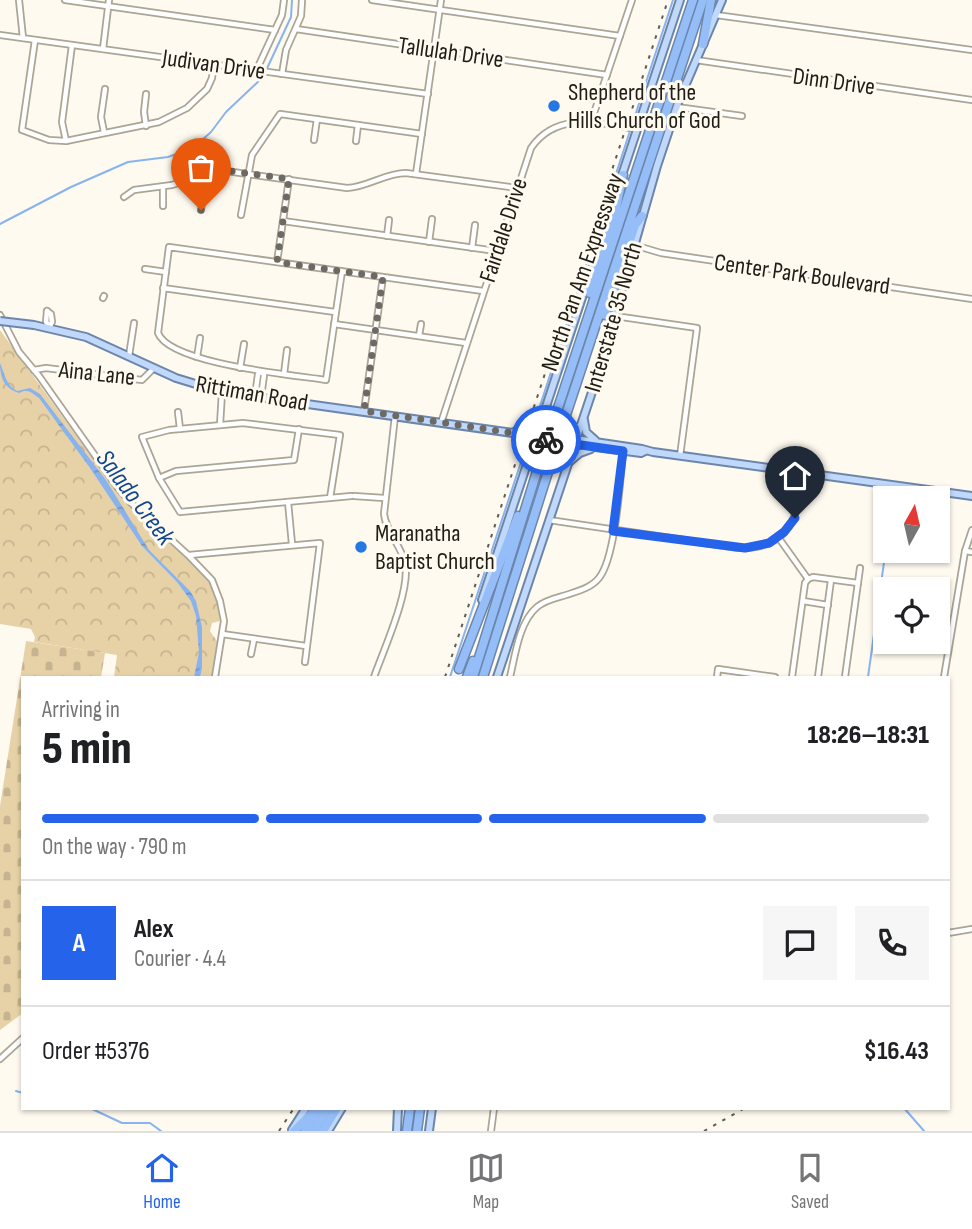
<!DOCTYPE html>
<html lang="en">
<head>
<meta charset="utf-8">
<style>
	:root { --surface:#fff; --page:#f6f6f6; --text:#202124; --muted:#757577; --line:#e0e0e0; --accent:#2563eb }
	body { margin:0; font-family:"Sofia Sans Condensed",sans-serif; background:var(--page); color:var(--text); height:100vh; display:flex; flex-direction:column; font-size:26px; white-space:nowrap }
	* { box-sizing:border-box; margin:0 }
	p { font-size:23px; color:var(--muted) }
	.icon { flex:none; width:38px; height:38px; fill:none; stroke:currentColor; stroke-width:2; stroke-linecap:round; stroke-linejoin:round }
	.map { position:relative; flex:1; overflow:hidden }
	.details { position:absolute; left:21px; top:676px; width:929px; height:434px; display:flex; flex-direction:column; background:var(--surface); border-radius:0px; box-shadow:0 2px 5px #0004 }
	.details>* { flex:none }
	.needle { width:46px; rotate:8deg }
	.fabs { position:absolute; left:873px; top:486px; display:grid; gap:14px }
	.fabs a { display:grid; place-items:center; width:77px; height:77px; border-radius:0px; background:var(--surface); box-shadow:0 2px 5px #0004; font-size:35px }
	.pin { position:absolute; display:grid; place-items:center; width:60px; height:60px; color:#fff; margin:-72px -30px; border-radius:50% 50% 50% 0; rotate:-45deg; box-shadow:0 0 7px #0007 }
	.pin .icon { rotate:45deg }
	.courier { position:absolute; display:grid; place-items:center; width:70px; height:70px; margin:-35px; border:5px solid #2563eb; border-radius:50%; background:#fff; color:#222; box-shadow:0 2px 9px #0007 }
	.head em { font-style:normal; font-weight:800 }
	.head div { display:flex; flex-direction:column-reverse }
	.head { display:flex; align-items:center; justify-content:space-between; height:119px; padding:0 21px }
	h1 { font-size:46px; font-weight:800; line-height:52px }
	.bar { display:grid; grid-template-columns:repeat(4,1fr); gap:10px 7px; align-content:center; height:84px; padding:0 21px }
	.bar i { height:9px; border-radius:5px; background:var(--line) }
	.bar .selected { background:var(--accent) }
	.bar p { grid-column:span 4 }
	.line { display:flex; align-items:center; gap:18px; padding:0 21px; border-top:2px solid var(--line) }
	.line div { flex:1 }
	.round { display:grid; place-items:center; flex:none; width:74px; height:74px; border-radius:0px; background:var(--page) }
	.menu { display:flex; justify-content:space-around; align-items:center; height:98px; border-top:2px solid var(--line); background:var(--surface); font-size:19px; color:var(--muted) }
	.menu a { display:grid; justify-items:center; gap:4px }
	.menu .selected { color:var(--accent) }
	.map>svg:first-child { display:block }
</style>
</head>
<body>
<div class="map">
<svg width="972" height="1131" viewBox="0 0 972 1131">
	<defs>
		<pattern id="forest-crowns" width="20" height="18" patternUnits="userSpaceOnUse" patternTransform="scale(1.75)"><rect width="20" height="18" fill="#e7d2a8"/><path d="M2 6a3 3 0 1 1 6 0M12 15a3 3 0 1 1 6 0" fill="none" stroke="#c6b490"/></pattern>
		<pattern id="cemetery-stones" width="16" height="16" patternUnits="userSpaceOnUse" patternTransform="scale(1.75)"><rect width="16" height="16" fill="#e7d2a8"/><path d="M2 7V4a2 2 0 0 1 4 0v3zM10 15v-3a2 2 0 0 1 4 0v3z" fill="#c6b490"/></pattern>
		<pattern id="water-ripples" width="26" height="14" patternUnits="userSpaceOnUse" patternTransform="scale(1.75)"><rect width="26" height="14" fill="#89b3ef"/><path d="M2 4q2-2 4 0t4 0M15 11q2-2 4 0t4 0" fill="none" stroke="#7091c1"/></pattern>
	</defs>
	<rect width="100%" height="100%" fill="#fefaf0"/>
	<!-- forest -->
	<path fill="url(#forest-crowns)" d="M 0,330 L 125,503 L 203,573 C 214,588 218,603 220,621 L 212,623 L 210,631 L 219,644 L 213,677 L 114,677 L 117,655 L 34,642 L 35,637 L 31,629 L 0,624 Z"/>
	<!-- cemetery -->
	<path fill="url(#cemetery-stones)" d="M 26,641 L 105,653 L 101,677 L 23,677 L 23,1013 L 0,1030 L 0,806 Z"/>
	<!-- water -->
	<path fill="url(#water-ripples)" d="M 0,363 C 5,374 5,384 17,391 L 30,388 L 40,394 L 106,480 L 149,550 L 190,591 L 196,601 L 202,627 L 202,668 L 200,677 L 194,677 L 199,652 L 196,616 L 191,601 L 177,582 L 142,546 L 90,468 L 39,398 C 32,393 28,388 19,393 C 4,388 0,378 0,363 Z"/>
	<g fill="none" stroke-linecap="round" stroke-linejoin="round">
		<!-- stream -->
		<g stroke="#89b3ef" stroke-width="2">
			<path d="M 632,125 L 673,0"/>
			<path d="M 0,224 L 71,187 L 128,162 L 168,157 L 193,148 L 211,132 L 226,112 L 263,77 L 291,17 L 292,0"/>
			<path d="M 535,421 L 630,131"/>
			<path d="M 892,499 L 893,496"/>
			<path d="M 450,677 L 525,450"/>
			<path d="M 868,677 L 886,548"/>
			<path d="M 16,1091 L 23,1093"/>
			<path d="M 90,1108 L 122,1123 L 150,1123 L 161,1131"/>
			<path d="M 904,1108 L 924,1131"/>
		</g>
		<defs>
			<g id="minor">
				<path d="M 19,0 L 23,38"/>
				<path d="M 65,0 L 275,30"/>
				<path d="M 372,0 L 620,36"/>
				<path d="M 716,15 L 972,50"/>
				<path d="M 296,29 L 607,75"/>
				<path d="M 0,35 L 428,94"/>
				<path d="M 35,40 L 22,130 L 49,140 L 66,141 L 159,122 L 187,108 L 207,89 L 212,78 L 214,63"/>
				<path d="M 103,49 L 109,0"/>
				<path d="M 696,60 L 972,100"/>
				<path d="M 257,69 L 282,15 L 284,0"/>
				<path d="M 282,74 L 286,50 L 301,16 L 302,0"/>
				<path d="M 677,107 L 742,116"/>
				<path d="M 591,122 L 632,0"/>
				<path d="M 146,126 L 144,112 L 146,94"/>
				<path d="M 104,132 L 101,117 L 105,89"/>
				<path d="M 314,140 L 317,119"/>
				<path d="M 66,141 L 62,122 L 72,45"/>
				<path d="M 356,141 L 358,125"/>
				<path d="M 416,174 L 441,0"/>
				<path d="M 124,197 L 134,190 L 172,185 L 219,170 L 347,188 C 368,187 385,173 406,173 L 517,188"/>
				<path d="M 163,206 L 163,187"/>
				<path d="M 201,210 L 206,174"/>
				<path d="M 241,215 L 252,155 L 280,114 L 422,134"/>
				<path d="M 283,221 L 496,251"/>
				<path d="M 387,236 L 389,220"/>
				<path d="M 429,242 L 432,219"/>
				<path d="M 634,245 L 661,253 L 972,299"/>
				<path d="M 472,248 L 475,225"/>
				<path d="M 277,262 L 289,179"/>
				<path d="M 145,269 L 166,272"/>
				<path d="M 342,271 L 326,380 C 294,375 170,364 158,333 L 169,247 L 483,291"/>
				<path d="M 163,288 L 335,312"/>
				<path d="M 103,298 L 104,296"/>
				<path d="M 47,311 L 51,314 L 52,322 L 49,328"/>
				<path d="M 47,311 L 46,322 L 49,325"/>
				<path d="M 0,315 L 19,352 L 39,376 L 118,488 L 130,502 L 188,555 L 212,580 L 220,601 L 224,621 L 215,677"/>
				<path d="M 615,316 L 697,328 L 680,456"/>
				<path d="M 334,324 L 466,343"/>
				<path d="M 419,336 L 421,324"/>
				<path d="M 129,356 L 134,323"/>
				<path d="M 197,357 L 200,338"/>
				<path d="M 240,368 L 244,344"/>
				<path d="M 34,370 L 46,368 L 142,380 L 154,368"/>
				<path d="M 284,374 L 287,350"/>
				<path d="M 255,396 L 258,374 L 261,372"/>
				<path d="M 261,397 L 264,375 L 262,372"/>
				<path d="M 364,411 L 383,277"/>
				<path d="M 178,412 L 180,429"/>
				<path d="M 441,423 L 531,148 C 557,111 599,123 637,129"/>
				<path d="M 220,425 L 222,392"/>
				<path d="M 159,478 L 176,471 L 294,460 L 299,429"/>
				<path d="M 354,496 L 384,498"/>
				<path d="M 330,498 L 340,435 L 243,423 L 169,430 L 142,437 L 159,478 L 180,512 L 330,498 L 351,496"/>
				<path d="M 288,502 L 292,544"/>
				<path d="M 549,520 L 738,548 C 791,550 798,515 804,473"/>
				<path d="M 778,537 L 808,579"/>
				<path d="M 965,551 L 972,552"/>
				<path d="M 189,555 L 320,543 L 305,662"/>
				<path d="M 808,579 L 813,577 L 858,583"/>
				<path d="M 803,601 L 828,605"/>
				<path d="M 222,634 L 306,646"/>
				<path d="M 251,654 L 254,639"/>
				<path d="M 374,677 C 384,649 411,590 405,563 C 401,545 386,532 384,514 L 395,416"/>
				<path d="M 510,677 C 515,656 519,622 537,607 C 545,600 556,598 566,595 C 578,591 591,588 599,578 C 616,557 620,479 623,451"/>
				<path d="M 717,677 L 718,669 L 775,677"/>
				<path d="M 792,677 L 805,583 L 808,579"/>
				<path d="M 818,677 L 831,580"/>
				<path d="M 845,677 L 860,568"/>
				<path d="M 944,677 L 965,551 L 972,530"/>
				<path d="M 948,933 L 972,929"/>
				<path d="M 0,1059 L 23,1038"/>
				<path d="M 491,1131 L 494,1108"/>
			</g>
			<g id="major">
				<path d="M 621,178 L 680,0"/>
				<path d="M 34,325 L 86,337 L 176,378 L 222,392 L 513,433 L 520,437 L 641,453 L 645,451"/>
				<path d="M 543,419 L 549,428 L 571,431 L 580,426"/>
				<path d="M 584,420 L 586,432 L 595,440"/>
				<path d="M 514,432 L 521,431 L 642,449 L 653,452 L 972,496"/>
				<path d="M 532,451 C 544,444 564,446 568,460"/>
				<path d="M 568,463 L 580,453 L 591,449"/>
				<path d="M 482,600 L 615,198"/>
				<path d="M 497,677 L 596,380 L 657,166 L 679,100 L 722,0"/>
				<path d="M 292,1130 L 306,1108"/>
				<path d="M 328,1131 L 342,1108"/>
				<path d="M 397,1131 L 398,1108"/>
				<path d="M 429,1131 L 432,1108"/>
			</g>
			<g id="highway">
				<path d="M 703,44 L 711,0"/>
				<path d="M 590,293 L 615,213 L 623,175"/>
				<path d="M 605,315 L 635,225 L 642,216"/>
				<path d="M 553,423 L 693,0"/>
				<path d="M 563,424 L 703,0"/>
				<path d="M 459,669 L 518,516"/>
				<path d="M 467,677 L 473,661"/>
				<path d="M 473,677 L 543,452"/>
				<path d="M 483,677 L 554,453"/>
				<path d="M 294,1131 L 317,1108"/>
				<path d="M 305,1131 L 318,1110"/>
				<path d="M 314,1131 L 328,1108"/>
				<path d="M 323,1131 L 337,1108"/>
				<path d="M 407,1131 L 410,1108"/>
				<path d="M 417,1131 L 420,1108"/>
			</g>
		</defs>
		<!-- minor casing -->
		<use href="#minor" stroke="#aca595" stroke-width="8"/>
		<!-- major casing -->
		<use href="#major" stroke="#6c86aa" stroke-width="10"/>
		<!-- highway casing -->
		<use href="#highway" stroke="#6c86aa" stroke-width="11"/>
		<!-- minor -->
		<use href="#minor" stroke="#fff" stroke-width="4.5"/>
		<!-- major -->
		<use href="#major" stroke="#bfd8fb" stroke-width="6"/>
		<!-- highway -->
		<use href="#highway" stroke="#95bef9" stroke-width="8"/>
		<!-- rail -->
		<g stroke="#5f5c54" stroke-width="2" stroke-dasharray="3.5 7" stroke-linecap="butt">
			<path d="M 445,677 L 668,0"/>
			<path d="M 279,1131 L 294,1108"/>
			<path d="M 704,1131 L 745,1108"/>
		</g>
		<defs>
			<path id="major-bridge" d="M 0,321 L 34,325"/>
			<g id="highway-bridge">
				<path d="M 543,452 L 553,423"/>
				<path d="M 554,453 L 563,424"/>
			</g>
		</defs>
		<!-- major-bridge casing -->
		<use href="#major-bridge" stroke="#6c86aa" stroke-width="10" stroke-linecap="butt"/>
		<!-- highway-bridge casing -->
		<use href="#highway-bridge" stroke="#6c86aa" stroke-width="11" stroke-linecap="butt"/>
		<!-- major-bridge -->
		<use href="#major-bridge" stroke="#bfd8fb" stroke-width="6"/>
		<!-- highway-bridge -->
		<use href="#highway-bridge" stroke="#95bef9" stroke-width="8"/>
	</g>
	<g fill="none" stroke-linecap="round" stroke-linejoin="round">
		<!-- done -->
		<path stroke="#6e6a63" stroke-width="7" stroke-dasharray="0 12.6" d="M 201,210 L 206,174 L 223,170 L 289,179 L 277,262 L 383,277 L 364,411 L 513,433 L 520,437 L 546,440"/>
		<!-- route -->
		<path stroke="#2563eb" stroke-width="9" d="M 546,440 L 623,451 L 613,531 L 745,548 L 769,543 L 784,532 L 795,518"/>
	</g>
	<!-- markers -->
	<g fill="#2777e2" stroke="#fefaf0" stroke-width="2.5">
		<circle cx="554" cy="106" r="7"/>
		<circle cx="361" cy="547" r="7"/>
	</g>
	<g text-anchor="middle" stroke-width="6" stroke-linejoin="round" paint-order="stroke">
		<!-- street labels -->
		<g font-size="24" fill="#201d17" stroke="#fefaf0">
			<text transform="translate(451 52) rotate(8)" y="8">Tallulah Drive</text>
			<text transform="translate(214 64) rotate(8)" y="8">Judivan Drive</text>
			<text transform="translate(834 81) rotate(8)" y="8">Dinn Drive</text>
			<text transform="translate(503 230) rotate(-72)" y="8">Fairdale Drive</text>
			<text transform="translate(582 272) rotate(-71)" y="8">North Pan Am Expressway</text>
			<text transform="translate(802 274) rotate(8)" y="8">Center Park Boulevard</text>
			<text transform="translate(613 317) rotate(-74)" y="8">Interstate 35 North</text>
			<text transform="translate(97 373) rotate(6)" y="8">Aina Lane</text>
			<text transform="translate(252 393) rotate(10)" y="8">Rittiman Road</text>
		</g>
		<!-- poi labels -->
		<g font-size="24" fill="#201d17" stroke="#fefaf0" text-anchor="start">
			<text x="568" y="100">Shepherd of the<tspan x="568" dy="28">Hills Church of God</tspan></text>
			<text x="375" y="541">Maranatha<tspan x="375" dy="28">Baptist Church</tspan></text>
		</g>
		<!-- water labels -->
		<g font-size="26" font-style="italic" fill="#13478d" stroke="#fefaf0">
			<text transform="translate(136 497) rotate(53)" y="9">Salado Creek</text>
		</g>
	</g>
</svg>
<div class="fabs">
<a><svg class="needle" viewBox="-14 -14 28 28"><path d="M0-13l5 13h-10z" fill="#e53935"/><path d="M0 13l5-13h-10z" fill="#757577"/></svg></a>
<a><svg class="icon" aria-label="locate" viewBox="0 0 24 24"><circle cx="12" cy="12" r="6"/><path d="M12 2v4M12 18v4M2 12h4M18 12h4"/></svg></a>
</div>
<div class="pin" style="left:201px;top:210px;background:#ea580c"><svg class="icon" aria-label="bag" viewBox="0 0 24 24"><path d="M5 8h14l-1 12H6zM9 8a3 3 0 0 1 6 0"/></svg></div>
<div class="pin" style="left:795px;top:518px;background:#1f2937"><svg class="icon" aria-label="home" viewBox="0 0 24 24"><path d="M3 11l9-7 9 7M6 9v11h12V9"/></svg></div>
<div class="courier" style="left:546px;top:440px"><svg class="icon" aria-label="bike" viewBox="0 0 24 24"><circle cx="6" cy="16" r="4"/><circle cx="18" cy="16" r="4"/><path d="M6 16l4-8h5l3 8M10 8l3 8H6M13 5h3"/></svg></div>
<section class="details">
<div class="head"><div><h1>5 min</h1><p>Arriving in</p></div><em>18:26–18:31</em></div>
<div class="bar"><i class="selected"></i><i class="selected"></i><i class="selected"></i><i></i><p>On the way · 790 m</p></div>
<div class="line" style="height:126px"><b class="round" style="background:var(--accent);color:#fff">A</b><div><b>Alex</b><p>Courier · 4.4</p></div><a class="round"><svg class="icon" aria-label="chat" viewBox="0 0 24 24"><path d="M4 5h16v11H9l-5 4z"/></svg></a><a class="round"><svg class="icon" aria-label="phone" viewBox="0 0 24 24"><path d="M5 4h4l2 5-3 2q2 4 5 5l2-3 5 2v4C11 20 4 13 5 4z"/></svg></a></div>
<div class="line" style="height:91px"><div>Order #5376</div><b>$16.43</b></div>
</section>
</div>
<nav class="menu">
<a class="selected"><svg class="icon" aria-label="home" viewBox="0 0 24 24"><path d="M3 11l9-7 9 7M6 9v11h12V9"/></svg>Home</a>
<a><svg class="icon" aria-label="map" viewBox="0 0 24 24"><path d="M3 6l6-2 6 2 6-2v14l-6 2-6-2-6 2zM9 4v14M15 6v14"/></svg>Map</a>
<a><svg class="icon" aria-label="saved" viewBox="0 0 24 24"><path d="M7 4h10v16l-5-4-5 4z"/></svg>Saved</a>
</nav>
</body>
</html>
